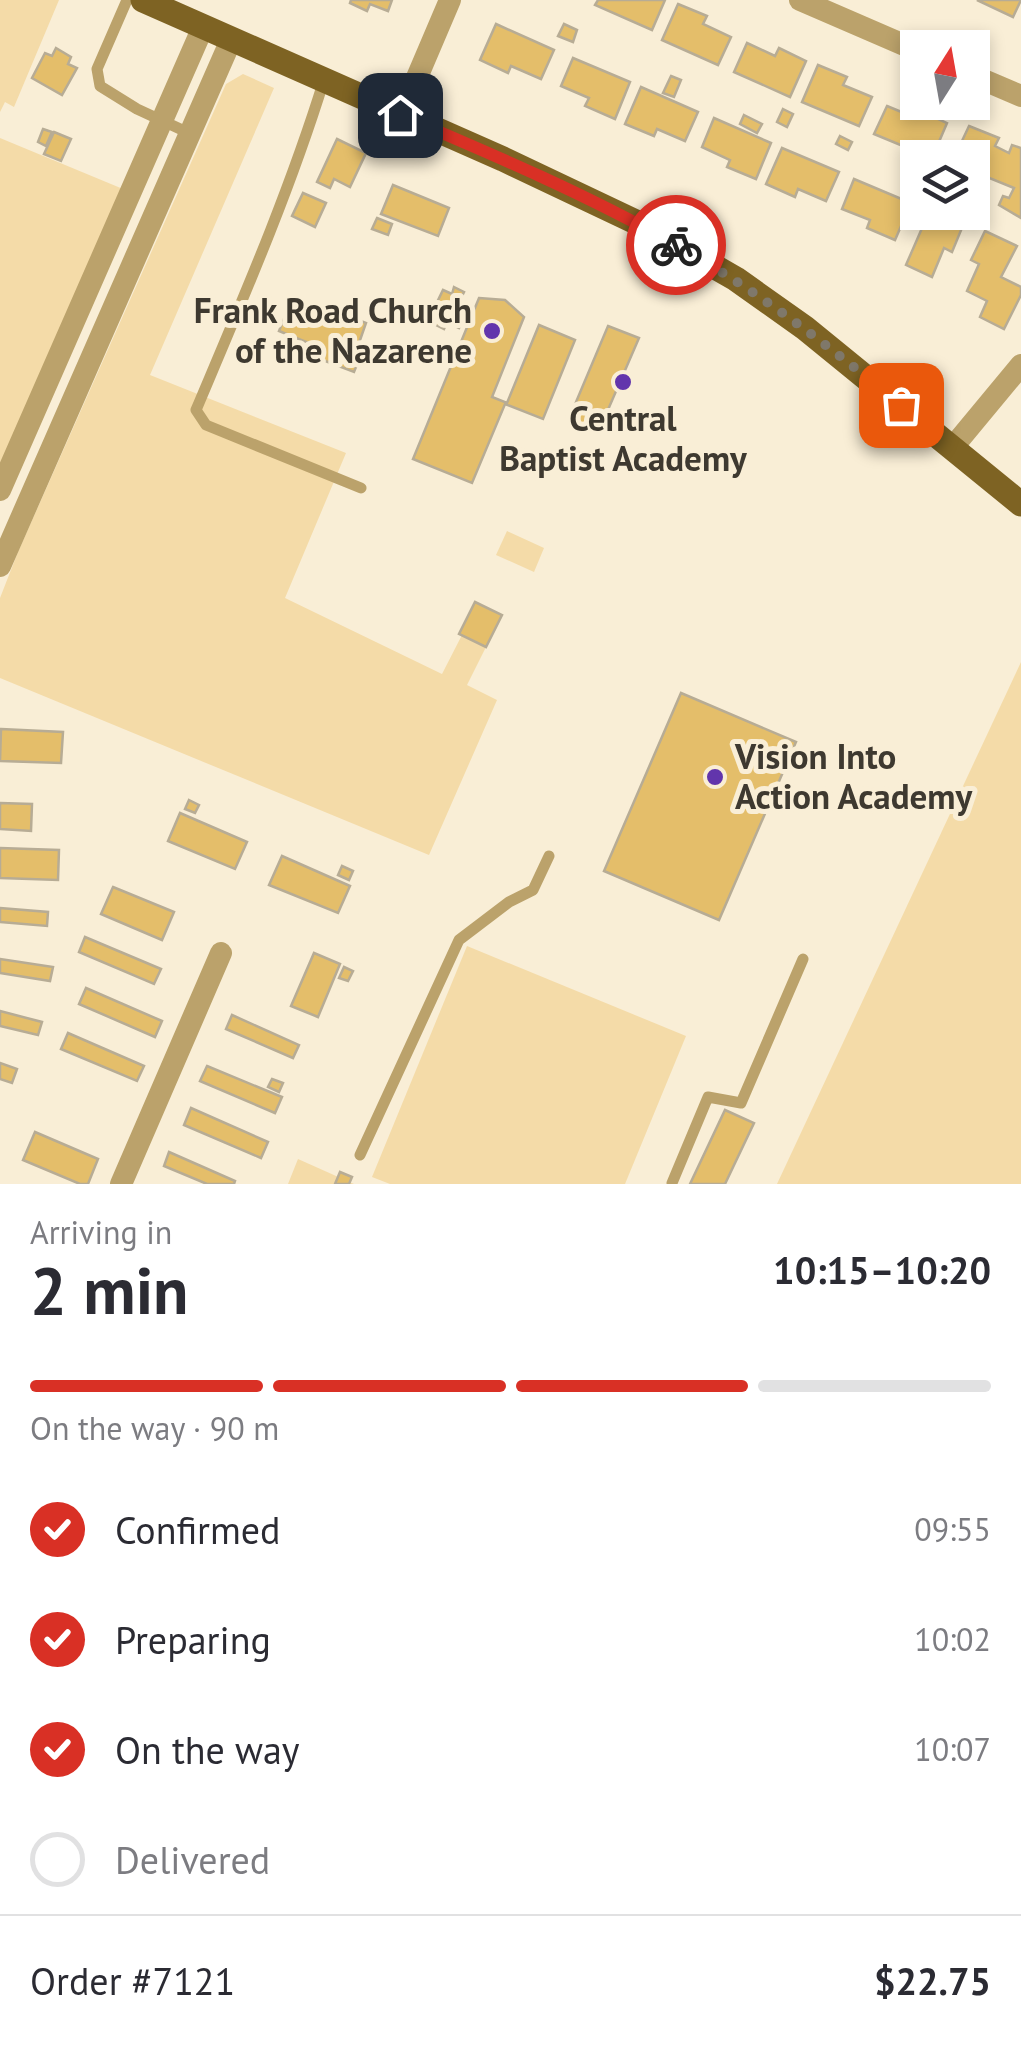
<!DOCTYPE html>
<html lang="en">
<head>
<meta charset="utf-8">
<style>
	:root { --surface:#fff; --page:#f7f7f7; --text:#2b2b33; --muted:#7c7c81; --line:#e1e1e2; --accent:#d93025 }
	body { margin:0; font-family:"PT Sans",sans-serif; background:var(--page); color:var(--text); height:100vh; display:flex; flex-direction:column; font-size:38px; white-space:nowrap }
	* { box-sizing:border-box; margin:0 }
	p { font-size:32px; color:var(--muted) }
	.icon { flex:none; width:55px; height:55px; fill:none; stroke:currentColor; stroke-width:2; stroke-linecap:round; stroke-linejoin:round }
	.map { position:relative; height:1184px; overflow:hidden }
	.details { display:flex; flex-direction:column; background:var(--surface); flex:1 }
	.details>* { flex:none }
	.needle { width:65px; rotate:11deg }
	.buttons { position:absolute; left:900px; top:30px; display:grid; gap:20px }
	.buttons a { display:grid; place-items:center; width:90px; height:90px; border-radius:0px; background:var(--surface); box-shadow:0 5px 15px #0003; font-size:50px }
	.pin { position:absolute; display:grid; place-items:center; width:85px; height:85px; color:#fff; margin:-42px; border-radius:20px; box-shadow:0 5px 15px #0006 }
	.courier { position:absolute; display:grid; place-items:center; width:100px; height:100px; margin:-50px; border:8px solid #d93025; border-radius:50%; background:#fff; color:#222; box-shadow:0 2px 12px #0007 }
	.summary em { font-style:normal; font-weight:800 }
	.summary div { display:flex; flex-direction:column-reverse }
	.summary { display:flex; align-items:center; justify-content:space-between; height:170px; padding:0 30px }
	h1 { font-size:65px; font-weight:800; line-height:75px }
	.bar { display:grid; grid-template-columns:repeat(4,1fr); gap:15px 10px; align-content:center; height:120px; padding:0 30px }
	.bar i { height:12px; border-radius:8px; background:var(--line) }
	.bar .on { background:var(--accent) }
	.bar p { grid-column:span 4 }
	.line { display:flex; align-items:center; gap:25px; padding:0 30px; border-top:2px solid var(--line) }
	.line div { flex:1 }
	ol { padding:0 30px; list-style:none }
	li { display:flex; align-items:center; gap:30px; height:110px }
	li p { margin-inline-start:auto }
	li .icon { padding:10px; border-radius:50%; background:var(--accent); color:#fff; stroke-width:4 }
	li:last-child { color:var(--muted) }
	li i { width:55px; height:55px; border:5px solid var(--line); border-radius:50% }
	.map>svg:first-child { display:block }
</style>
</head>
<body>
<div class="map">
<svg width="1021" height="1184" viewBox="0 0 1021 1184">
	<rect width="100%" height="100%" fill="#f9eed6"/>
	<!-- green -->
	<g fill="#f4dba8">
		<path d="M 0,0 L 59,0 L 14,107 L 5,102 L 0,112 Z"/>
		<path d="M 243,74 L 274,88 L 150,375 L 346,453 L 285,598 L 442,674 L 462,635 L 486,647 L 467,685 L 497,700 L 429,855 L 0,678 L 0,598 L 18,552 L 226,84 Z"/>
		<path d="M 0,138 L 123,189 L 0,466 Z"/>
		<path d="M 507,531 L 544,548 L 534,572 L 496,555 Z"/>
		<path d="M 1021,662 L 1021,1184 L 777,1184 Z"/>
		<path d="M 467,946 L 686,1036 L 625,1184 L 390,1184 L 372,1177 Z"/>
		<path d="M 298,1159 L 354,1184 L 288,1184 Z"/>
	</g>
	<!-- building -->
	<g fill="#e4be6a" stroke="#b7ac95" stroke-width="2.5">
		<path d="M 351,0 L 392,0 L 388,11 L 370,4 L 367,11 L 350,3 Z"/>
		<path d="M 598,0 L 665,0 L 652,30 L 595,5 Z"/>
		<path d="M 977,0 L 1021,0 L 1013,17 Z"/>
		<path d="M 678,4 L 707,16 L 703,24 L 731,37 L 718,65 L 662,40 Z"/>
		<path d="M 496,24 L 554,50 L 541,79 L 511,66 L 508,73 L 480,60 Z"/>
		<path d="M 564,24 L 577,30 L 573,42 L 558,36 Z"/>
		<path d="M 747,43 L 775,56 L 779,48 L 806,61 L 790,97 L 734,72 Z"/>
		<path d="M 56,48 L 71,57 L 68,64 L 77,68 L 62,95 L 32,78 L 45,53 L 52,56 Z"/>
		<path d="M 573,58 L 630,82 L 615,119 L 585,106 L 589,98 L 561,86 Z"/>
		<path d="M 818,65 L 847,77 L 843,85 L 872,97 L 859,126 L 802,102 Z"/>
		<path d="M 671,76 L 681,80 L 674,97 L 663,93 Z"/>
		<path d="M 641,87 L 698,112 L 685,141 L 657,129 L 654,136 L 625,124 Z"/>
		<path d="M 887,106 L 916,118 L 919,110 L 947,123 L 932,158 L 874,134 Z"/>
		<path d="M 783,109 L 793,114 L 787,127 L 777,122 Z"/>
		<path d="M 744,115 L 762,124 L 757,133 L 740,124 Z"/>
		<path d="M 714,118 L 771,143 L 756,179 L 727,167 L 730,160 L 702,147 Z"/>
		<path d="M 969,126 L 999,138 L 995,146 L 1009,153 L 1012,145 L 1021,148 L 1021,218 L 999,205 L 1003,196 L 1009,198 L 1014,188 L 972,171 L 972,158 L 954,158 Z"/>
		<path d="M 43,129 L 52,132 L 46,146 L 38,142 Z"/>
		<path d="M 54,132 L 71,139 L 61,161 L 44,154 Z"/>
		<path d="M 840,136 L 852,142 L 848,150 L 836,144 Z"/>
		<path d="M 337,139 L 366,153 L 350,187 L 334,179 L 330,188 L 317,182 Z"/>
		<path d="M 782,148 L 839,172 L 826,201 L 798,189 L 795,197 L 766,184 Z"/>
		<path d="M 854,179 L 911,203 L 895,240 L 867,228 L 870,220 L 842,209 Z"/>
		<path d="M 393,185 L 449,208 L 438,236 L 381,214 Z"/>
		<path d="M 303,193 L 326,203 L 315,227 L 292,216 Z"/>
		<path d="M 929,212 L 940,212 L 964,223 L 952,252 L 944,248 L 932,277 L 906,265 Z"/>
		<path d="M 377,218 L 392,224 L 388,235 L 372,229 Z"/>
		<path d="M 985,231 L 1017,246 L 1001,277 L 1021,287 L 1021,295 L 1004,329 L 980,317 L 987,301 L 967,291 L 979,264 L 971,260 Z"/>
		<path d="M 454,287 L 464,292 L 460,300 L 470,304 L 459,328 L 447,322 L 444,329 L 428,321 L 443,290 L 452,294 Z"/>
		<path d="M 479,298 L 505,300 L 524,317 L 492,397 L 507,403 L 539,325 L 575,340 L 543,419 L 505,404 L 472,483 L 413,459 Z"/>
		<path d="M 292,299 L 329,314 L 331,309 L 366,323 L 359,343 L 365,345 L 354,372 L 312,356 L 316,346 L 279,331 Z"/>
		<path d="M 608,326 L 639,338 L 598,433 L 568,421 Z"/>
		<path d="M 475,602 L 502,615 L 486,647 L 459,634 Z"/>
		<path d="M 681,693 L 796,742 L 719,920 L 604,871 Z"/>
		<path d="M 1,729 L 63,732 L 61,763 L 0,761 Z"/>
		<path d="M 189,800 L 199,805 L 195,813 L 185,809 Z"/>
		<path d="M 0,803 L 32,804 L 31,831 L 0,829 Z"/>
		<path d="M 180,813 L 247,842 L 235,869 L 168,841 Z"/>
		<path d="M 0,848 L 59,850 L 58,880 L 0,878 Z"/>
		<path d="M 282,856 L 350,886 L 338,913 L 269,885 Z"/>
		<path d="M 342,866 L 353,871 L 349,880 L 338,875 Z"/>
		<path d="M 113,887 L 174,912 L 162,940 L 101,914 Z"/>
		<path d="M 0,908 L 48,912 L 47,926 L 0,922 Z"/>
		<path d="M 85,937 L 161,969 L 154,984 L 79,952 Z"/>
		<path d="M 314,953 L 340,964 L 318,1017 L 291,1006 Z"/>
		<path d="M 0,959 L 53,967 L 50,981 L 0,973 Z"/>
		<path d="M 344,967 L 353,971 L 348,981 L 339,978 Z"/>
		<path d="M 86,988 L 162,1021 L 155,1037 L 79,1004 Z"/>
		<path d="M 0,1011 L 42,1022 L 38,1035 L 0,1026 Z"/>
		<path d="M 232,1015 L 299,1045 L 293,1058 L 226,1029 Z"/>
		<path d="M 68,1033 L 144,1066 L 137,1081 L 61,1049 Z"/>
		<path d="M 0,1063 L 17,1069 L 12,1083 L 0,1079 Z"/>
		<path d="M 207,1066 L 282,1097 L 275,1113 L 200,1081 Z"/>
		<path d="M 272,1079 L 283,1083 L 279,1092 L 268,1087 Z"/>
		<path d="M 191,1108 L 268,1142 L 261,1158 L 184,1125 Z"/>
		<path d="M 725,1110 L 754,1123 L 725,1184 L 690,1184 Z"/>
		<path d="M 35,1132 L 98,1159 L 88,1184 L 80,1184 L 23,1160 Z"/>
		<path d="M 169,1152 L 235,1181 L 234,1184 L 207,1184 L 164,1166 Z"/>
		<path d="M 340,1172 L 352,1177 L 349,1184 L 335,1184 Z"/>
	</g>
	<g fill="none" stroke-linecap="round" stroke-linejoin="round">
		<!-- service -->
		<g stroke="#bba26b" stroke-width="11">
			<path d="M 127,0 L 97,69 L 100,86 L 137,109 L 191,134"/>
			<path d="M 324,80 C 289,193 242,301 196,410 L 206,425 L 361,488"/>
			<path d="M 360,1155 L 459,940 L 509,902 L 533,890 L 549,856"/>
			<path d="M 672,1183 L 708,1097 L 741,1103 L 803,959"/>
		</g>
		<!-- minor -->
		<g stroke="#bba26b" stroke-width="22">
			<path d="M 800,0 L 918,51"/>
			<path d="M 972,75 L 1021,96"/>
			<path d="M 401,115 L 450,0"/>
			<path d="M 953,447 L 1021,365"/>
			<path d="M 0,490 L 203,27"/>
			<path d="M 0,566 L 231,40"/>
			<path d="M 121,1184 L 221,953"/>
		</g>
		<!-- primary -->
		<path stroke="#7e6323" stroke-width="25" d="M 143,0 L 503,159 L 640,224 L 736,279 L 805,328 L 1021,504"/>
	</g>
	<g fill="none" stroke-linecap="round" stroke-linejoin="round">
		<!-- done -->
		<path stroke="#7f786a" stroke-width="10" stroke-dasharray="0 18" d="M 676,245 C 760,292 827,345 901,405"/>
		<!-- route -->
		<path stroke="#d93025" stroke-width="12" d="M 400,115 C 494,155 588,195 676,245"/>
	</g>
	<!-- markers -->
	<g fill="#6235ac" stroke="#f9eed6" stroke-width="4">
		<circle cx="492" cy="331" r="10"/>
		<circle cx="623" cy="382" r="10"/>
		<circle cx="715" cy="777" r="10"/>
	</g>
	<g text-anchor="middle" stroke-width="10" stroke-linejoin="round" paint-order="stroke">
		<!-- poi labels -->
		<g font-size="35" font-weight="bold" fill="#3e3930" stroke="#f9eed6" text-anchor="end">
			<text x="472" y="323">Frank Road Church<tspan x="472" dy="40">of the Nazarene</tspan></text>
			<text x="623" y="431" text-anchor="middle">Central<tspan x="623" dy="40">Baptist Academy</tspan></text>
			<text x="735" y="769" text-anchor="start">Vision Into<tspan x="735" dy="40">Action Academy</tspan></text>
		</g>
	</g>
</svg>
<div class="buttons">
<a><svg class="needle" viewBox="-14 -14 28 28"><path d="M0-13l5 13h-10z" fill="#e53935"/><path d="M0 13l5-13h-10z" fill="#7c7c81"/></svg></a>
<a><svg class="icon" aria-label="layers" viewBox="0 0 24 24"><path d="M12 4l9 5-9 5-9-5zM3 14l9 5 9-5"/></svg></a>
</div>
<div class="pin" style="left:901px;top:405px;background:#ea580c"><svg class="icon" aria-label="bag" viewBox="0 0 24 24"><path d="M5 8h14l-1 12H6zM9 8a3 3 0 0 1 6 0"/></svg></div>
<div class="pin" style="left:400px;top:115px;background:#1f2937"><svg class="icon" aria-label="home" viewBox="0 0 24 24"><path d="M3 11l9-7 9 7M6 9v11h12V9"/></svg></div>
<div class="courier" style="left:676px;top:245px"><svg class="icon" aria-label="bike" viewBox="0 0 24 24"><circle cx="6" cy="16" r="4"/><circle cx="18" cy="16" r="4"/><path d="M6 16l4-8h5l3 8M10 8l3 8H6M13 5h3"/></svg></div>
</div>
<section class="details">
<div class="summary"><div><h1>2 min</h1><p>Arriving in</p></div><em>10:15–10:20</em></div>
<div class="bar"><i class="on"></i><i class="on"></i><i class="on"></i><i></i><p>On the way · 90 m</p></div>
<ol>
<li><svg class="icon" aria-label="check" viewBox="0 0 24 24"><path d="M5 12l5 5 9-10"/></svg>Confirmed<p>09:55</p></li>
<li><svg class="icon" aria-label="check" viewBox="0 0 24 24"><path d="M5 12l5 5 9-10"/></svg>Preparing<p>10:02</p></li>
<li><svg class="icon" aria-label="check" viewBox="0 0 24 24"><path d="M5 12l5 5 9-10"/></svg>On the way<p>10:07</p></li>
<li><i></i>Delivered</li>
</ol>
<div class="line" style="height:130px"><div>Order #7121</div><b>$22.75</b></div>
</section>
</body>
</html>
